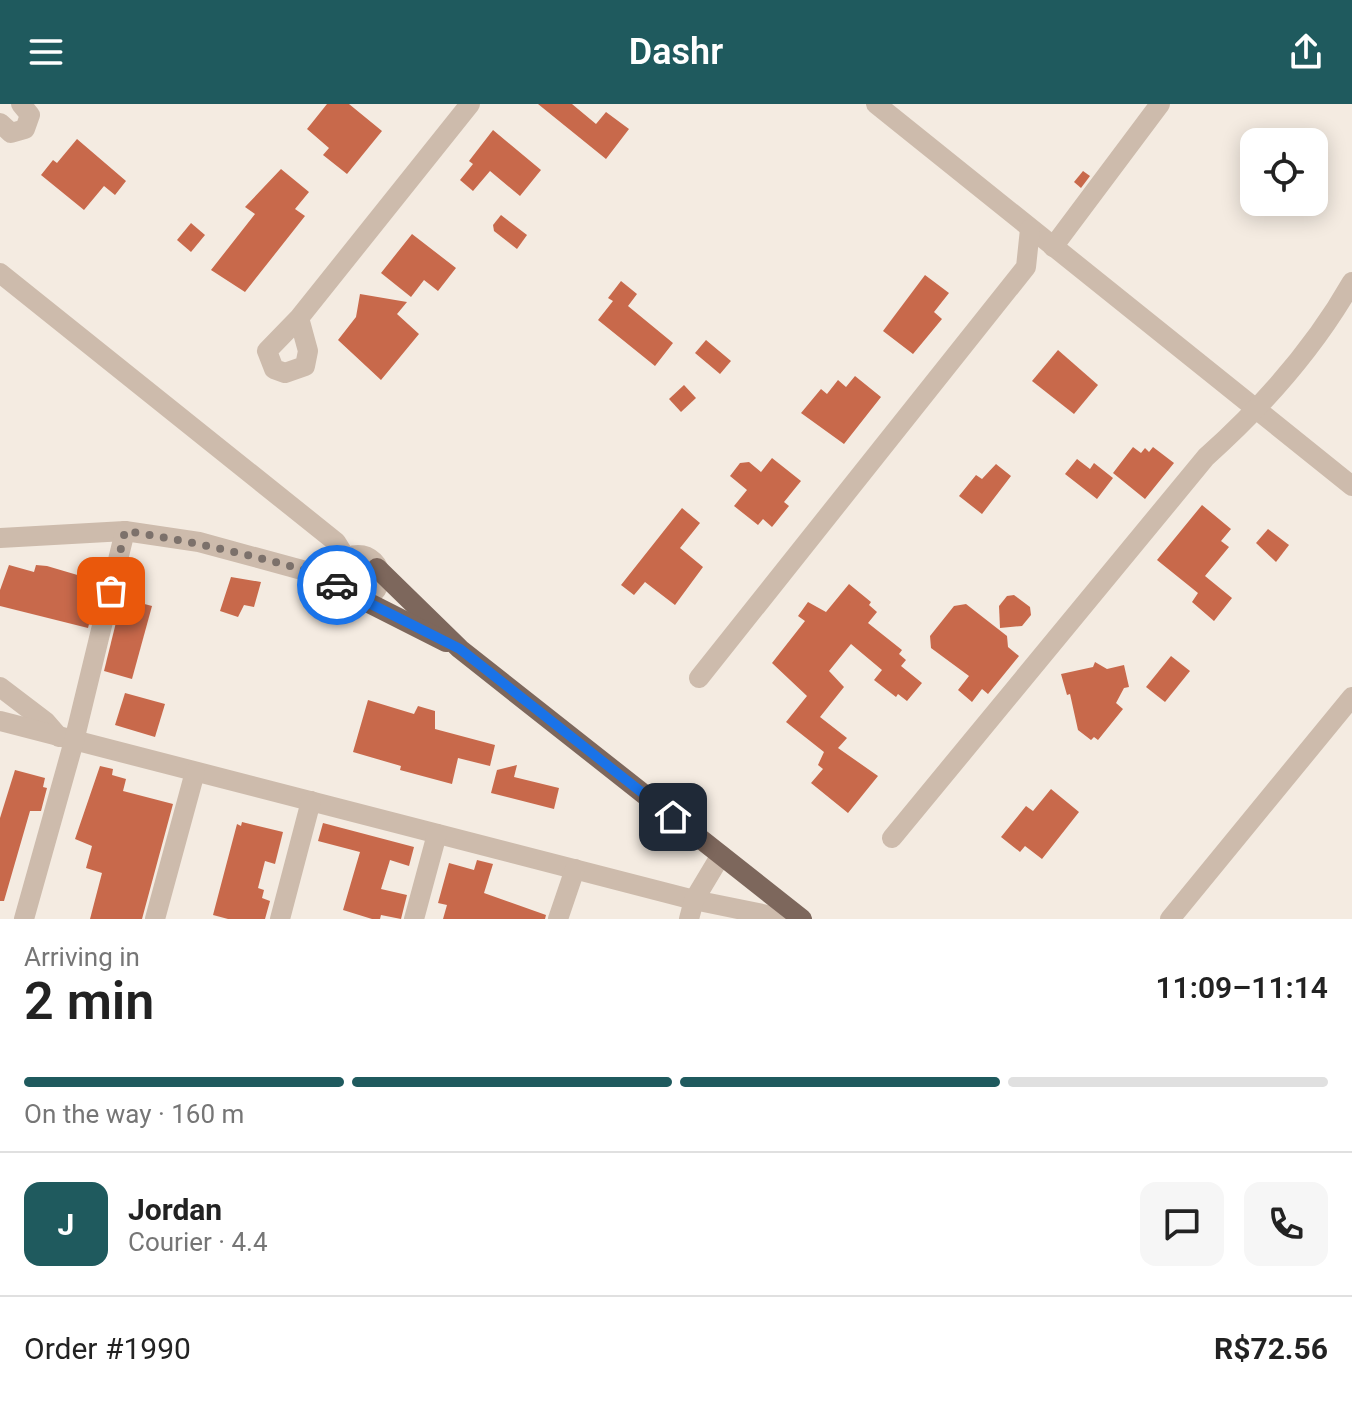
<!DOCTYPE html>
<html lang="en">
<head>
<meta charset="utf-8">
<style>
	:root { --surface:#fff; --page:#f6f6f6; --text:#222; --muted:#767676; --line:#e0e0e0; --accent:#1f5a5e }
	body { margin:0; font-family:Roboto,sans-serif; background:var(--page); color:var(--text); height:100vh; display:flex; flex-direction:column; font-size:30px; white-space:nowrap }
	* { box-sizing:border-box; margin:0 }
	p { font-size:26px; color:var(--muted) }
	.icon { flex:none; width:44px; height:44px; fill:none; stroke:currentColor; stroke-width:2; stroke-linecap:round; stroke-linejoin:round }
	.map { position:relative; height:815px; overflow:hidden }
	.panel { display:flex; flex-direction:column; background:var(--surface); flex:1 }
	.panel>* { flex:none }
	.controls { position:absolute; left:1240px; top:24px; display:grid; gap:16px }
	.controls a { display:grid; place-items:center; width:88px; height:88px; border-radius:16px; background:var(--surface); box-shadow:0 4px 20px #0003; font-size:40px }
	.pin { position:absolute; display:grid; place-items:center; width:68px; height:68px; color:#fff; margin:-34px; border-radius:16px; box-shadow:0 4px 12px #0006 }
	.courier { position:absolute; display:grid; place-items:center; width:80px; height:80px; margin:-40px; border:6px solid #1a73e8; border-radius:50%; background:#fff; color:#222; box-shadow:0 2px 10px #0007 }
	.headline em { font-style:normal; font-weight:600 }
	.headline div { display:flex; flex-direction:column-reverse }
	.headline { display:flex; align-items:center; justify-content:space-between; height:136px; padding:0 24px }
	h1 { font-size:52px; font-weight:600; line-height:60px }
	.bar { display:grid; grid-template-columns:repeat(4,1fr); gap:12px 8px; align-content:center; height:96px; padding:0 24px }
	.bar i { height:10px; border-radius:6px; background:var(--line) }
	.bar .active { background:var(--accent) }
	.bar p { grid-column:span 4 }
	.line { display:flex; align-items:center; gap:20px; padding:0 24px; border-top:2px solid var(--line) }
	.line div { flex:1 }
	.round { display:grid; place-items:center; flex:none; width:84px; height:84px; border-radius:16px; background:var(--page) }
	header { display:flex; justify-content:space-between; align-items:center; height:104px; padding:0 24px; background:var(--accent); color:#fff; font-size:36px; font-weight:600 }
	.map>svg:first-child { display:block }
</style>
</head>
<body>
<header><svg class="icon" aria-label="menu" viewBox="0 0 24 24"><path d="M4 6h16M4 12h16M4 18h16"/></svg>Dashr<svg class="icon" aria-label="share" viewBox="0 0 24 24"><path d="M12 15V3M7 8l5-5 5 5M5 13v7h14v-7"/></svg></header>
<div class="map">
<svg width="1352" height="815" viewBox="0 0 1352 815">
	<rect width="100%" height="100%" fill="#f4ebe1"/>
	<!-- building -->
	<g fill="#c8694b">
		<path d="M 327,0 L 349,0 L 382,27 L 347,70 L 323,51 L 329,44 L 307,25 Z"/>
		<path d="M 538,0 L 572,0 L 596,20 L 606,8 L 629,25 L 606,55 Z"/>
		<path d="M 493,26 L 541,66 L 520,92 L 490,67 L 473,87 L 460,76 L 473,60 L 469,57 Z"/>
		<path d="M 77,35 L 126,77 L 115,91 L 104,82 L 84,106 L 41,71 L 53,56 L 57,59 Z"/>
		<path d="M 281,65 L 309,88 L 295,105 L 305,112 L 245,188 L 211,166 L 255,110 L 245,103 Z"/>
		<path d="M 1083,67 L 1090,72 L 1081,84 L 1074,78 Z"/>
		<path d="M 501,111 L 527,131 L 517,145 L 494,127 L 493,121 Z"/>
		<path d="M 191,119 L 205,131 L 191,148 L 177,136 Z"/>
		<path d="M 412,130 L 456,164 L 438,187 L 424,176 L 411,193 L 381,169 Z"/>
		<path d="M 925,171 L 949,189 L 934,208 L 942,215 L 913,250 L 883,227 Z"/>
		<path d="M 621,177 L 637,190 L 628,202 L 673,239 L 655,262 L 598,216 L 613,197 L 608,194 Z"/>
		<path d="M 360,190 L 407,198 L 397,210 L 419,230 L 381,276 L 338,236 L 356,213 Z"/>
		<path d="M 706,236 L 731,257 L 720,270 L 695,249 Z"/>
		<path d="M 1058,246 L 1098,281 L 1074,310 L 1032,277 Z"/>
		<path d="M 855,272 L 881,293 L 844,340 L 801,309 L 821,285 L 827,290 L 838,276 L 846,283 Z"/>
		<path d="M 684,281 L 696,294 L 681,308 L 669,295 Z"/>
		<path d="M 1133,343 L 1141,349 L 1145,344 L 1149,348 L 1153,343 L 1174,359 L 1145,395 L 1113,369 Z"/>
		<path d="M 772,354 L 801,377 L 784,398 L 789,402 L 772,423 L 763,415 L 758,421 L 734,402 L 747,386 L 730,372 L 740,359 L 749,358 L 761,368 Z"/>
		<path d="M 1077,355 L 1090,365 L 1094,359 L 1113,374 L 1097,395 L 1065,370 Z"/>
		<path d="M 996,360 L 1011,372 L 982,410 L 959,392 L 976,371 L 982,375 Z"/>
		<path d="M 1202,401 L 1231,425 L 1221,437 L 1229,443 L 1205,472 L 1232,494 L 1214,517 L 1192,498 L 1198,489 L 1157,456 Z"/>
		<path d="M 682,404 L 700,419 L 680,444 L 703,463 L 675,501 L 645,478 L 634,491 L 621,481 Z"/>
		<path d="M 1268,425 L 1289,441 L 1276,458 L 1256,439 Z"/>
		<path d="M 9,461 L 34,468 L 36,461 L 47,462 L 91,475 L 87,486 L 97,489 L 88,524 L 0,502 L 0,486 Z"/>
		<path d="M 231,473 L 261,478 L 254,503 L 244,501 L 238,513 L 220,507 Z"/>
		<path d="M 849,480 L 871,498 L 869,501 L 877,508 L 868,519 L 902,546 L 899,550 L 906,556 L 901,562 L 922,579 L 907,597 L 898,590 L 896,593 L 874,576 L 882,566 L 851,540 L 829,567 L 844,583 L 820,613 L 847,634 L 838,644 L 878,672 L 848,709 L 811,679 L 823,665 L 818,661 L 824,648 L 786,618 L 807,592 L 772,559 L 805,517 L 798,512 L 808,498 L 826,508 Z"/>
		<path d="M 1014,491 L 1030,503 L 1031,511 L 1022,522 L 1000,524 L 999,502 L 1007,492 Z"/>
		<path d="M 122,494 L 152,502 L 132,575 L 104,567 Z"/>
		<path d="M 966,500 L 1007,532 L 1008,543 L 1019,552 L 988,590 L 982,585 L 972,598 L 958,586 L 969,572 L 931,544 L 930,532 L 954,502 Z"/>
		<path d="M 1171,552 L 1190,567 L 1165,598 L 1146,583 Z"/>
		<path d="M 1095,558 L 1107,565 L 1124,561 L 1129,583 L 1124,584 L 1116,599 L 1123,605 L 1098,636 L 1094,633 L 1091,636 L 1078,626 L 1070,590 L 1067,591 L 1061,570 L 1093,563 Z"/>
		<path d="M 125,589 L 165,600 L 155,633 L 115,621 Z"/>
		<path d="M 368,596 L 414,610 L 418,602 L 435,607 L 435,625 L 495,641 L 490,662 L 458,654 L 452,680 L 400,666 L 401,662 L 353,648 Z"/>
		<path d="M 517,661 L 514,673 L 559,684 L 554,705 L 491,689 L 497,666 Z"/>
		<path d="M 100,662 L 113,665 L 112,671 L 126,675 L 123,687 L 173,700 L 142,815 L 90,815 L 102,769 L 86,764 L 92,742 L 75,735 Z"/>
		<path d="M 15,666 L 45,674 L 43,683 L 47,684 L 41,707 L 30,707 L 4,797 L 0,797 L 0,714 Z"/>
		<path d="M 1051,685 L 1079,708 L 1042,755 L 1025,742 L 1020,748 L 1001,733 L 1026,702 L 1033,707 Z"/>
		<path d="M 242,718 L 283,728 L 275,760 L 265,757 L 258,784 L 264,786 L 262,794 L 270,797 L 265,815 L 228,815 L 213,811 L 237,720 L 241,722 Z"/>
		<path d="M 323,719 L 414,743 L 409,762 L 390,756 L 381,785 L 407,791 L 401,815 L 381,811 L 380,815 L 372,815 L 343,806 L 360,748 L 318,737 Z"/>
		<path d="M 477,756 L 493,760 L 484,789 L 546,811 L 545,815 L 443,815 L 447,801 L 438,799 L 449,759 L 474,766 Z"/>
	</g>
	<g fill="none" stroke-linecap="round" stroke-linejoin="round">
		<!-- minor -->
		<g stroke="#cdbbac" stroke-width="20">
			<path d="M 876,0 L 1352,382"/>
			<path d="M 0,19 L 11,29 L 25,25 L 30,11 L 21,0"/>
			<path d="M 1053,143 L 1160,0"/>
			<path d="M 0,169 L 336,438 L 346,454"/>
			<path d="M 299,214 L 267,247 L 274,265 L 285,269 L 305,262 L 308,247 L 299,214 L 470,0"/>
			<path d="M 0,434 L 125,427 L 199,438 L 335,475"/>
			<circle cx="358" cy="473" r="22"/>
			<path d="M 699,574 L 1026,163 L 1030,125"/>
			<path d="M 0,583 L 46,618 L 59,633"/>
			<path d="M 0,617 L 694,796 L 787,815"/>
			<path d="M 892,734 L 1206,353 C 1263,302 1314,245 1352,178"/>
			<path d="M 24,815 L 74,637 L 125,427"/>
			<path d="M 155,815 L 195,668"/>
			<path d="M 280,815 L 311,697"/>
			<path d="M 414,815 L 437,730"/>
			<path d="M 558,815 L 575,765"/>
			<path d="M 689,815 L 694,796 L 721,751"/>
			<path d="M 1170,815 L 1352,593"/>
		</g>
		<!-- major -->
		<g stroke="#7d675c" stroke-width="20">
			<path d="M 377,464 L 460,545 L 802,815"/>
			<path d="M 361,495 L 446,538"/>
		</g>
	</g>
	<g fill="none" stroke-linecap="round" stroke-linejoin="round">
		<!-- done -->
		<path stroke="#7c716b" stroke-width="8" stroke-dasharray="0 14.4" d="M 111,487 L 125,427 C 197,438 266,454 335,475 L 337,481"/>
		<!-- route -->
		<path stroke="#1a73e8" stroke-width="10" d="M 337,481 L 344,490 L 361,495 L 460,545 L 673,713"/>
	</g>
</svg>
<div class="controls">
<a><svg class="icon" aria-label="locate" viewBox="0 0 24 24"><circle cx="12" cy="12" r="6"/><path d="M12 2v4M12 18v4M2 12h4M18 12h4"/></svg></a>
</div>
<div class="pin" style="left:111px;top:487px;background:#ea580c"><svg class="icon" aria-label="bag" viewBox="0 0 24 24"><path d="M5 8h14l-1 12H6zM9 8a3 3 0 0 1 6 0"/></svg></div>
<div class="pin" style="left:673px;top:713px;background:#1f2937"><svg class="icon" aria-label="home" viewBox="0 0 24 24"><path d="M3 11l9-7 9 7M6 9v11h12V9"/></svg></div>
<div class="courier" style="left:337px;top:481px"><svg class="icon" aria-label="car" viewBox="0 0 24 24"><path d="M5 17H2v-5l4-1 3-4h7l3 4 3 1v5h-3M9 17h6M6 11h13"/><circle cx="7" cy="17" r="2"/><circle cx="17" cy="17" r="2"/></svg></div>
</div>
<section class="panel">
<div class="headline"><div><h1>2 min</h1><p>Arriving in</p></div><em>11:09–11:14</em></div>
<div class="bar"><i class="active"></i><i class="active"></i><i class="active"></i><i></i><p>On the way · 160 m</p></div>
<div class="line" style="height:144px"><b class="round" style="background:var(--accent);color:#fff">J</b><div><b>Jordan</b><p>Courier · 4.4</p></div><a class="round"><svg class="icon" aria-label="chat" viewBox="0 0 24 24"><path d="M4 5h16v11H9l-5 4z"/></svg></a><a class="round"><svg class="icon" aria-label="phone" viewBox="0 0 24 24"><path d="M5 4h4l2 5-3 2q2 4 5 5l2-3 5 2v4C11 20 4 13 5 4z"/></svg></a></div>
<div class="line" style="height:104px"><div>Order #1990</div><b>R$72.56</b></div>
</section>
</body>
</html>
